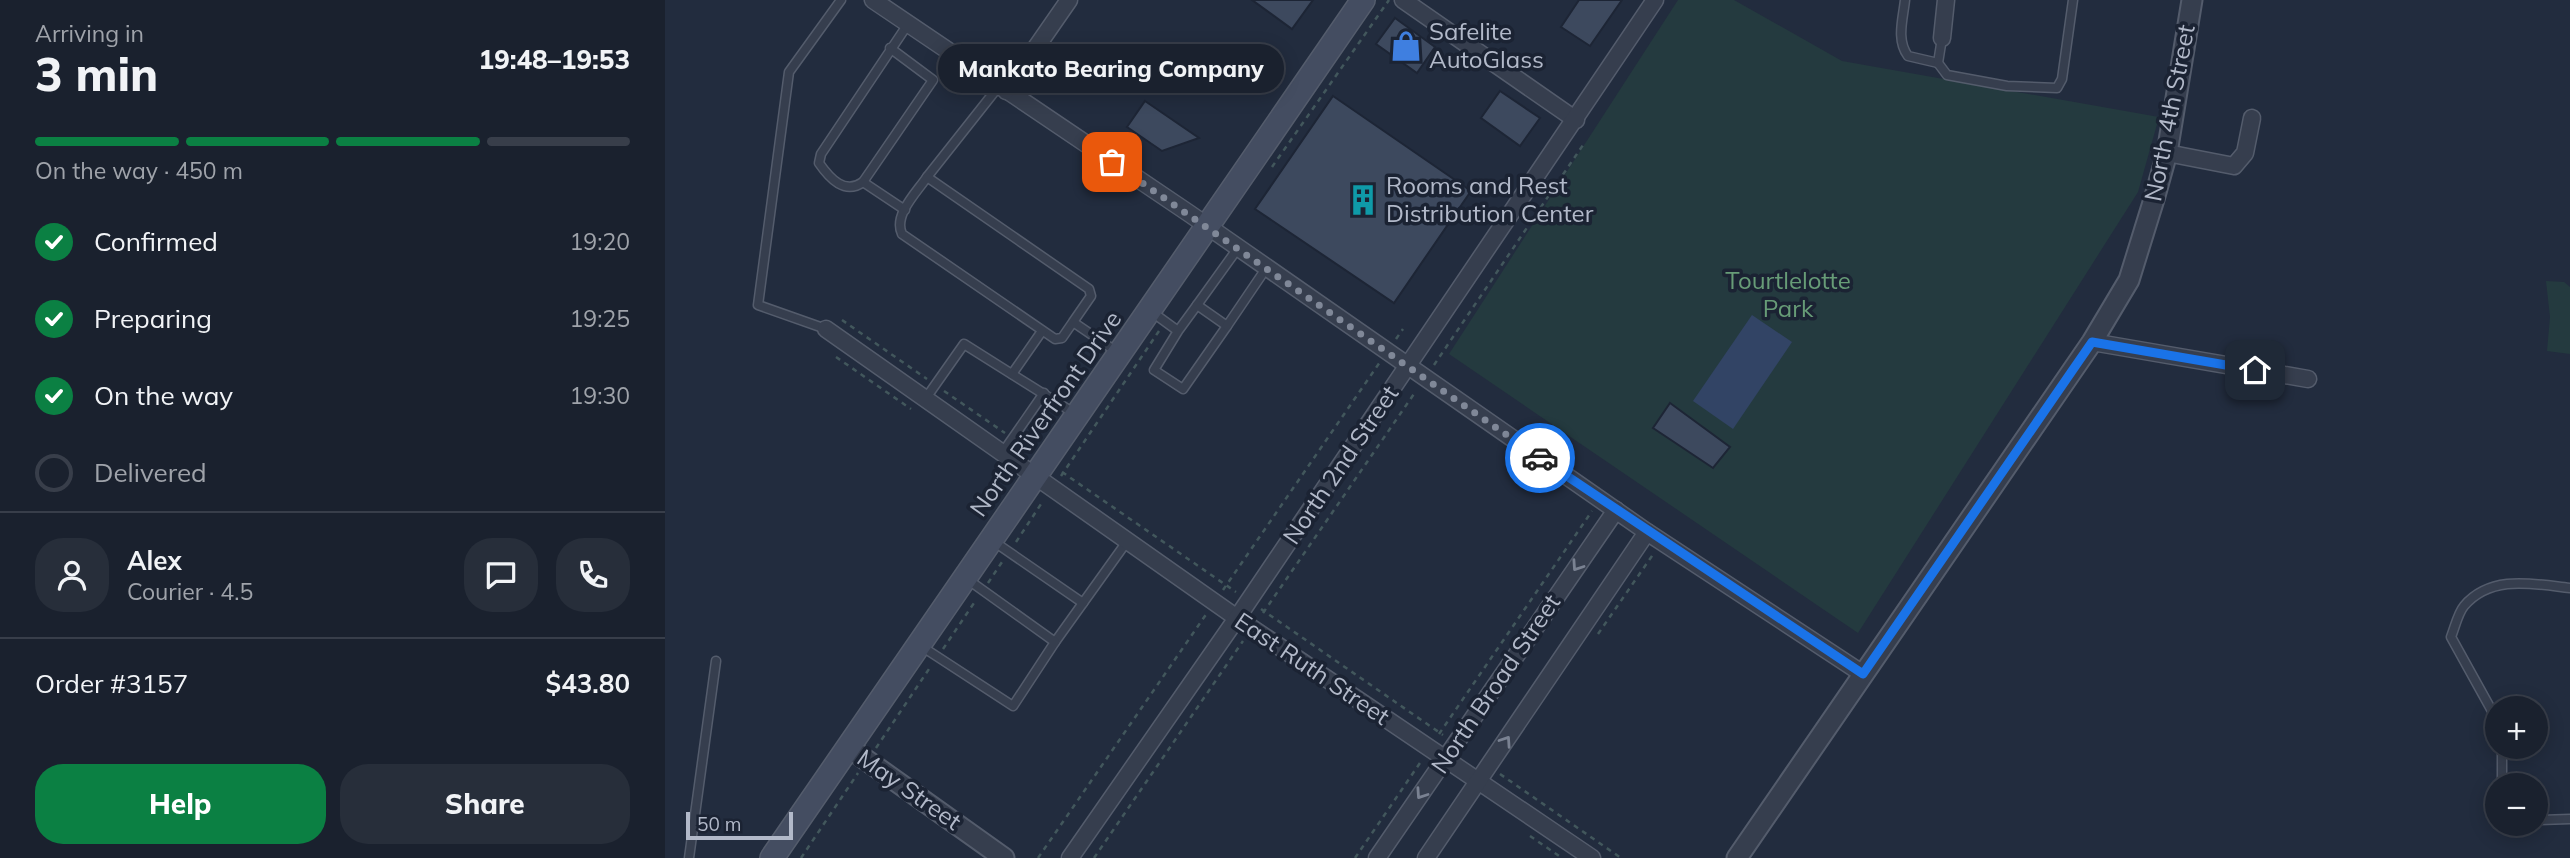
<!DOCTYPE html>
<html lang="en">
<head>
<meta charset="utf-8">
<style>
	:root { --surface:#1a212e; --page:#272e3a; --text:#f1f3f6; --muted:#9fa3aa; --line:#383e4a; --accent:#0b8043 }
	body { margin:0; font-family:Mulish,sans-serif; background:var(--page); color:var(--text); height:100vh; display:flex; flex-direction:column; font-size:26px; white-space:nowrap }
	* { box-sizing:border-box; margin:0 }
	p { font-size:23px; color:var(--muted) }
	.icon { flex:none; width:38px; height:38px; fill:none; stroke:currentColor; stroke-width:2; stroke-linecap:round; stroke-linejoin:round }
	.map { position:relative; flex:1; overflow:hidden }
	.sheet { display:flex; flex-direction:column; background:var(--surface); width:665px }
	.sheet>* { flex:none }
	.buttons { position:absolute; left:1820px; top:696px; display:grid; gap:14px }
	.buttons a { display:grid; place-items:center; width:63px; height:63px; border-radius:50%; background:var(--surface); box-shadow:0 4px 18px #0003,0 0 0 2px var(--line); font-size:35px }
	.scale { position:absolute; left:21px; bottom:18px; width:107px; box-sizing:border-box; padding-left:7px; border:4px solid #b2b9c9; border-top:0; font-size:19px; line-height:24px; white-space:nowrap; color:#b2b9c9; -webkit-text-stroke:5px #1b2333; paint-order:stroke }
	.pin { position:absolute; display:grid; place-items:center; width:60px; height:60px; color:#fff; margin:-30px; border-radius:14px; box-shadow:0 4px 10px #0006 }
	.courier { position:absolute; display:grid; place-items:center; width:70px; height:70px; margin:-35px; border:5px solid #1a73e8; border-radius:50%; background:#fff; color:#222; box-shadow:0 2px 9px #0007 }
	.bubble { position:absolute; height:49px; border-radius:24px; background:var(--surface); box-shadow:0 4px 18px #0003,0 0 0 2px var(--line); font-size:23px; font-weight:800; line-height:49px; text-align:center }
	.headline em { font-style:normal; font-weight:800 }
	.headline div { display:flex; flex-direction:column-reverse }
	.headline { display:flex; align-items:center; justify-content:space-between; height:119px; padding:0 35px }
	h1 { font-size:46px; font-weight:800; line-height:52px }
	.bar { display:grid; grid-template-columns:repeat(4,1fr); gap:10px 7px; align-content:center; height:84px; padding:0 35px }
	.bar i { height:9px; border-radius:5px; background:var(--line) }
	.bar .current { background:var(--accent) }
	.bar p { grid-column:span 4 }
	.line { display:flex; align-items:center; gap:18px; padding:0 35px; border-top:2px solid var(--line) }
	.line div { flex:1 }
	.round { display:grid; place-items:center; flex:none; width:74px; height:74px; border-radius:28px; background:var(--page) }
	ol { padding:0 35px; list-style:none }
	li { display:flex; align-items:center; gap:21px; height:77px }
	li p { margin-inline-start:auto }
	li .icon { padding:7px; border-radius:50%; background:var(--accent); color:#fff; stroke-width:4 }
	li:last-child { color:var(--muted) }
	li i { width:38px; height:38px; border:4px solid var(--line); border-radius:50% }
	.action { display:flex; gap:14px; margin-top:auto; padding:14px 35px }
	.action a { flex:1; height:80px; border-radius:28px; background:var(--accent); color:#fff; font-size:28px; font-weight:800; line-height:80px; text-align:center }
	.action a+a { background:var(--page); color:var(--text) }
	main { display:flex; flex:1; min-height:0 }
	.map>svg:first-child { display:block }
</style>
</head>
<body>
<main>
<section class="sheet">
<div class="headline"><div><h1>3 min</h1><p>Arriving in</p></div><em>19:48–19:53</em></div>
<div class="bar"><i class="current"></i><i class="current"></i><i class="current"></i><i></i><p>On the way · 450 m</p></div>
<ol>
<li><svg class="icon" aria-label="check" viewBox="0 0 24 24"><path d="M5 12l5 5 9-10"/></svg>Confirmed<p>19:20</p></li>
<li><svg class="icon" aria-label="check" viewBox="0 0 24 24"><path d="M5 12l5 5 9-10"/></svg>Preparing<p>19:25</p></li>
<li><svg class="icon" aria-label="check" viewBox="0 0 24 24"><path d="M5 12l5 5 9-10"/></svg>On the way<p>19:30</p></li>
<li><i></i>Delivered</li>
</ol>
<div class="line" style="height:126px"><a class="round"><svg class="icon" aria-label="person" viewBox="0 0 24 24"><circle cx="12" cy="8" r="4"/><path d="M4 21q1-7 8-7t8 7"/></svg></a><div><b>Alex</b><p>Courier · 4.5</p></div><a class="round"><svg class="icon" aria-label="chat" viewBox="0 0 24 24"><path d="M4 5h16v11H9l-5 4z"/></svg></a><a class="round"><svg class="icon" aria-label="phone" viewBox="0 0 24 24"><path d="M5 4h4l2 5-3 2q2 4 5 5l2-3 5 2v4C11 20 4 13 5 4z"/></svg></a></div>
<div class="line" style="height:91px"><div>Order #3157</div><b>$43.80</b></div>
<div class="action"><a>Help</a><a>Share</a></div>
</section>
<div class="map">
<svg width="1905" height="858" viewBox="0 0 1905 858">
	<rect width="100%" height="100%" fill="#222c3e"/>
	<!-- green -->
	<g fill="#243a3f">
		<path d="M 1013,0 L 1069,0 L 1177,61 L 1494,117 L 1473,192 L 1193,633 L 784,354 Z"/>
		<path d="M 1881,281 L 1899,282 L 1905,287 L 1905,354 L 1882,351 L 1885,317 Z"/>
	</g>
	<!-- water -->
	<path fill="#324465" d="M 1087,315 L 1127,342 L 1068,429 L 1028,401 Z"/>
	<!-- building -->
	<g fill="#3d495e" stroke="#1d2535" stroke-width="2">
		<path d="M 587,0 L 648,0 L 627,29 Z"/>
		<path d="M 914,0 L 957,0 L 925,46 L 896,27 Z"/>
		<path d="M 730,18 L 770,47 L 752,73 L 711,44 Z"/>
		<path d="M 536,57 L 552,68 L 536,91 L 520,80 Z"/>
		<path d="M 835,91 L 875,118 L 855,146 L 816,118 Z"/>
		<path d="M 668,96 L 806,191 L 729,303 L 590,209 Z"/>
		<path d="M 480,101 L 534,138 L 497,151 L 462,127 Z"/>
		<path d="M 1005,403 L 1065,447 L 1048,468 L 988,428 Z"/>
	</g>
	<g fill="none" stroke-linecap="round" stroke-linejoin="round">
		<defs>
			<g id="service">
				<path d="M 1240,0 C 1238,19 1231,40 1243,56 L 1273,63"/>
				<path d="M 1277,38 L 1273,63 L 1282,75 L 1342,86 L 1392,88 L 1397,79 L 1408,0"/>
				<path d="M 225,48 L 268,80 L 198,182 C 180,195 165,179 154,163 L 156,154 L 243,24"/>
				<path d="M 262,177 L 334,86"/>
				<path d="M 198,182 L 240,210"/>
				<path d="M 532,305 L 573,248"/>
				<path d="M 487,312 L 513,331 L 532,305 L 562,326 L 518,389 L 489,370 L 513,331"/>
				<path d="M 408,322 L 397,338 L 390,339 L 237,234 C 228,215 252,192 262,177 L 424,289 L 426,296 L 408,322 L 452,352"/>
				<path d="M 562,326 L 602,267"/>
				<path d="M 161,329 L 93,305 L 124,72 L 176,0"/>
				<path d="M 347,374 L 377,331"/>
				<path d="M 261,398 L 299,344 L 412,415"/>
				<path d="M 338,452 L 379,393"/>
				<path d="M 328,541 L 418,603"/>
				<path d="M 390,642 L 463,540"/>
				<path d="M 256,646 L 348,706 L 390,642 L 302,579"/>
				<path d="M 1832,720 L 1786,637 C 1790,627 1793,613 1799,606 C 1826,574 1869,584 1905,588"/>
				<path d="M 1837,747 L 1837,786"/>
				<path d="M 1871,820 L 1905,819"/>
				<path d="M 24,858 L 51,661"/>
			</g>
			<g id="minor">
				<path d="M 208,0 L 525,214 L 982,532 L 1198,674"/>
				<path d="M 738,0 L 911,120"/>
				<path d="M 1277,38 L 1281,0"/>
				<path d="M 341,91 L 404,0"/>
				<path d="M 1502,153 L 1569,166 L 1580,153 L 1587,118"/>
				<path d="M 161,329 L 572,618 L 927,858"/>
				<path d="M 1427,342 L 1643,379"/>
				<path d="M 405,858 L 572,618 L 990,0"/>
				<path d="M 712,858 L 951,510"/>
				<path d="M 761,858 L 982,532"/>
			</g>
			<g id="tertiary">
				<path d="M 183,747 L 339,858"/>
				<path d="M 1072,858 L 1427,342 L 1464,280 L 1490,196 L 1502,153 L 1527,0"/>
			</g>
			<path id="secondary" d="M 107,858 L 698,0"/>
		</defs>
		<!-- service casing -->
		<use href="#service" stroke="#545c6c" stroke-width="11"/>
		<!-- minor casing -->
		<use href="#minor" stroke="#545c6c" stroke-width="19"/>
		<!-- tertiary casing -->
		<use href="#tertiary" stroke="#545c6c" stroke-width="23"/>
		<!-- secondary casing -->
		<use href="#secondary" stroke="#545c6c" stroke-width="26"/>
		<!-- path -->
		<g stroke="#42575c" stroke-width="2.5" stroke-dasharray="5 5" stroke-linecap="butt">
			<path d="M 607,167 L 724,0"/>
			<path d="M 177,320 L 262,379"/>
			<path d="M 731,339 L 738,329"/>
			<path d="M 171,357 L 246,409"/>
			<path d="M 769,365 L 918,145"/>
			<path d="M 279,391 L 340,433"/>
			<path d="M 397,472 L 571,592"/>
			<path d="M 396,476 L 494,331"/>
			<path d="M 351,542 L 378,501"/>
			<path d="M 323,583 L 337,562"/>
			<path d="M 558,590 L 715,362"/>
			<path d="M 596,609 L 778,735"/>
			<path d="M 598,613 L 751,391"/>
			<path d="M 933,634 L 989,553"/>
			<path d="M 278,649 L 311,600"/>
			<path d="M 774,734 L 927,511"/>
			<path d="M 211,748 L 266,666"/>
			<path d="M 835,774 L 956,858"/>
			<path d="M 865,836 L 897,858"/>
			<path d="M 136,858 L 193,773"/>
			<path d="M 373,858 L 542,613"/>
			<path d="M 429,858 L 578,641"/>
			<path d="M 690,858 L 757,760"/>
		</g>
		<!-- service -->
		<use href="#service" stroke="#363e4e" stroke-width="8"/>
		<!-- minor -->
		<use href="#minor" stroke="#363e4e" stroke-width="16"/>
		<!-- tertiary -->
		<use href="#tertiary" stroke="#363e4e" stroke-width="19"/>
		<!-- secondary -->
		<use href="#secondary" stroke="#444d61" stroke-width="23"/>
	</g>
	<!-- one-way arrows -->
	<defs><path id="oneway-chevron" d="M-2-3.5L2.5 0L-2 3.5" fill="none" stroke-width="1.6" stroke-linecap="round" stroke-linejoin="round" transform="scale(1.75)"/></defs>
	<g stroke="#7a8292">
		<use href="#oneway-chevron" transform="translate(912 566) rotate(124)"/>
		<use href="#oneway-chevron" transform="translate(841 741) rotate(-56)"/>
		<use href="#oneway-chevron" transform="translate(756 794) rotate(124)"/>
	</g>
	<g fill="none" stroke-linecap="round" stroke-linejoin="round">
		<!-- done -->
		<path stroke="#808898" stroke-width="7" stroke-dasharray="0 12.6" d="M 447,162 L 875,458"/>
		<!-- route -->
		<path stroke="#1a73e8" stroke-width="9" d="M 875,458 L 1198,674 L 1427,342 L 1590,370"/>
	</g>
	<!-- icons -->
	<defs>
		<symbol id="shop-bare" viewBox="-9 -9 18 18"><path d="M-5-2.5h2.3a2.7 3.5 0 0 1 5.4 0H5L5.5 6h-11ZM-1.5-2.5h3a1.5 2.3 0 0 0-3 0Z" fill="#3f7fe0" stroke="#1b2333" stroke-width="2.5" paint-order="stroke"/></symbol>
		<symbol id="building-bare" viewBox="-9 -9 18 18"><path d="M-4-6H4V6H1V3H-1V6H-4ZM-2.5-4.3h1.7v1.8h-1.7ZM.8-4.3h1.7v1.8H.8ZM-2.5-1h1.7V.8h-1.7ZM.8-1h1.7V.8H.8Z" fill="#0f9aa8" stroke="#1b2333" stroke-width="2.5" paint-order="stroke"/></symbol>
	</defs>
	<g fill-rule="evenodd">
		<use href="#shop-bare" x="719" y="24" width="44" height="44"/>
		<use href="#building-bare" x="676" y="178" width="44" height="44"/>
	</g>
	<g text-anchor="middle" stroke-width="7" stroke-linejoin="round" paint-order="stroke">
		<!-- poi labels -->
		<g font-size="24" fill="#b2b9c9" stroke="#1b2333" text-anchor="start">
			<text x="764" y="40">Safelite<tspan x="764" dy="28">AutoGlass</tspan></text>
			<text x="721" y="194">Rooms and Rest<tspan x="721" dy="28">Distribution Center</tspan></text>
		</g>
		<!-- street labels -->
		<g font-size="24" fill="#b2b9c9" stroke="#1b2333">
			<text transform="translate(1505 113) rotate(-79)" y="8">North 4th Street</text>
			<text transform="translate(381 414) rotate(-55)" y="8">North Riverfront Drive</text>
			<text transform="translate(676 465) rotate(-56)" y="8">North 2nd Street</text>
			<text transform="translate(647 669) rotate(34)" y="8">East Ruth Street</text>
			<text transform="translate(831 684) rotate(-56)" y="8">North Broad Street</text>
			<text transform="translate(244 790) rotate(35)" y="8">May Street</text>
		</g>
		<!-- park labels -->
		<g font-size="24" fill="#679c77" stroke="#1b2333">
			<text x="1123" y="289">Tourtlelotte<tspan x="1123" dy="28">Park</tspan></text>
		</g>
	</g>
</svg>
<div class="buttons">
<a>+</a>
<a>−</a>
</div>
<div class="scale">50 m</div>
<div class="pin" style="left:447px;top:162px;background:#ea580c"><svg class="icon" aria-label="bag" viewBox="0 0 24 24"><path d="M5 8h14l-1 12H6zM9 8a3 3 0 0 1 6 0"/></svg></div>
<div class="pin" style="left:1590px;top:370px;background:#1f2937"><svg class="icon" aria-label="home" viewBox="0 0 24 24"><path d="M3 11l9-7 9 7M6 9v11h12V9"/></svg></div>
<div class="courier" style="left:875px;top:458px"><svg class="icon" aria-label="car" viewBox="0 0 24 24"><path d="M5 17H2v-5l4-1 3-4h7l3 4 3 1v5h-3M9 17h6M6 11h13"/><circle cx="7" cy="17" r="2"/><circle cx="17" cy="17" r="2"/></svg></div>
<div class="bubble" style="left:273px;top:44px;width:346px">Mankato Bearing Company</div>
</div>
</main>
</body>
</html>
